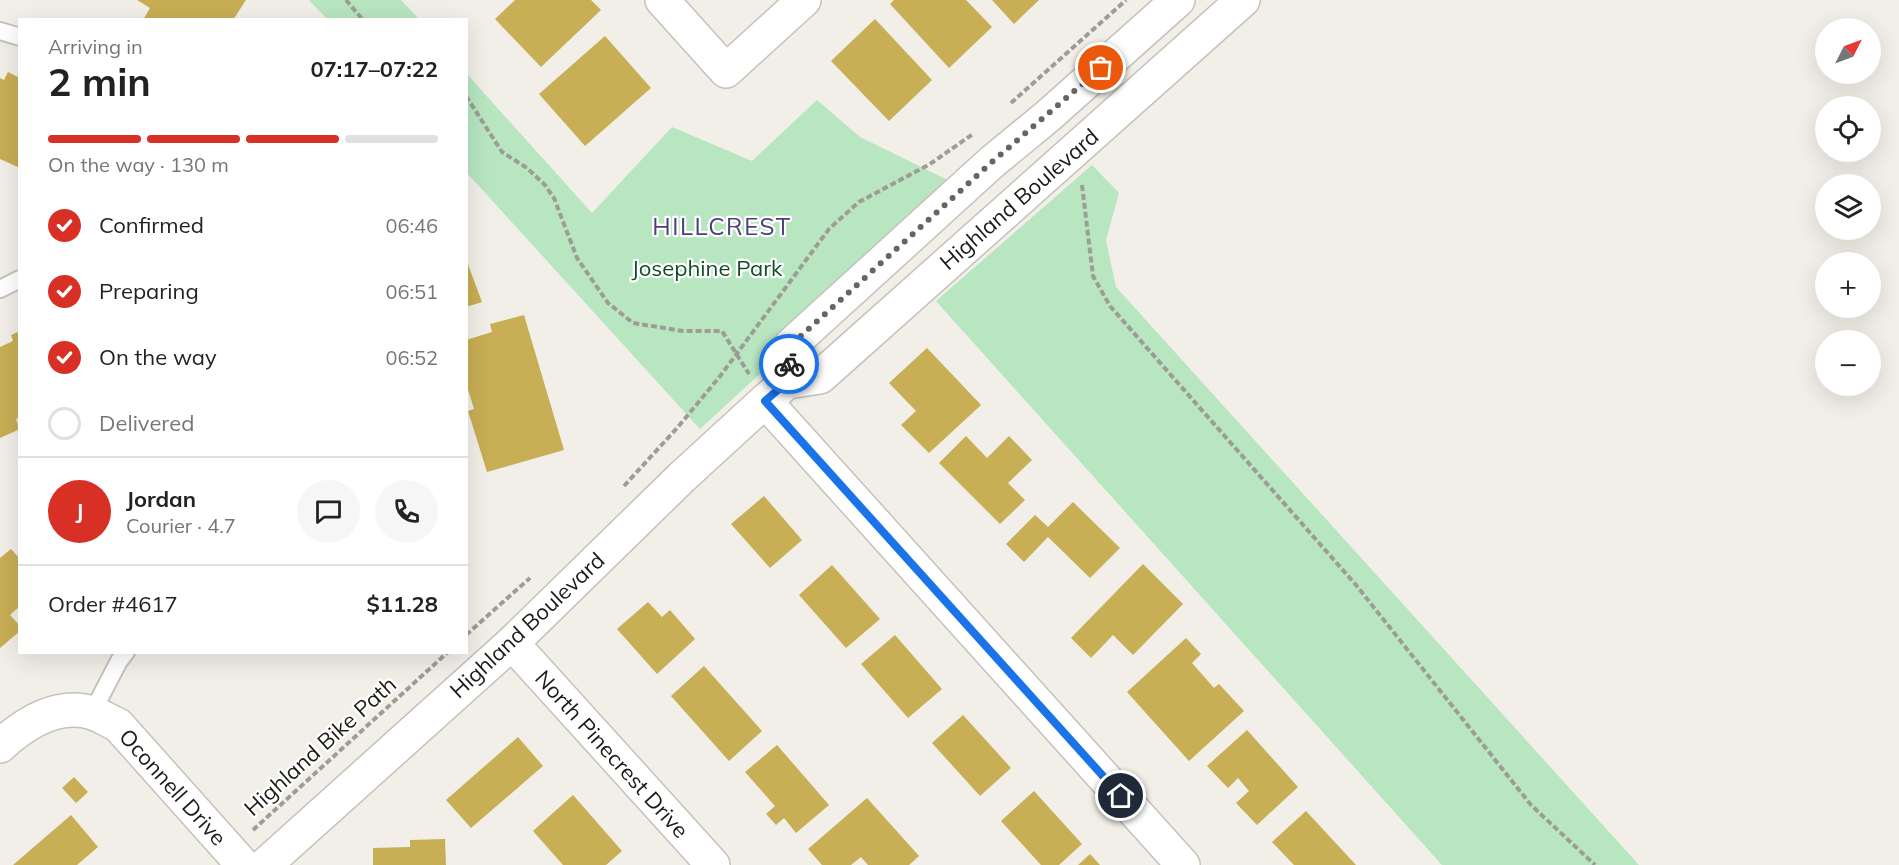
<!DOCTYPE html>
<html lang="en">
<head>
<meta charset="utf-8">
<style>
	:root { --surface:#fff; --page:#f6f6f6; --text:#222; --muted:#767676; --line:#e0e0e0; --accent:#d93025 }
	body { margin:0; font-family:Mulish,sans-serif; background:var(--page); color:var(--text); height:100vh; display:flex; flex-direction:column; font-size:22px; white-space:nowrap }
	* { box-sizing:border-box; margin:0 }
	p { font-size:20px; color:var(--muted) }
	.icon { flex:none; width:33px; height:33px; fill:none; stroke:currentColor; stroke-width:2; stroke-linecap:round; stroke-linejoin:round }
	.map { position:relative; flex:1; overflow:hidden }
	.details { position:absolute; left:18px; top:18px; width:450px; height:636px; display:flex; flex-direction:column; background:var(--surface); border-radius:0px; box-shadow:0 6px 24px #0002 }
	.details>* { flex:none }
	.needle { width:39px; rotate:48deg }
	.controls { position:absolute; left:1815px; top:18px; display:grid; gap:12px }
	.controls a { display:grid; place-items:center; width:66px; height:66px; border-radius:50%; background:var(--surface); box-shadow:0 6px 24px #0002; font-size:30px }
	.pin { position:absolute; display:grid; place-items:center; width:51px; height:51px; color:#fff; margin:-26px; border:3px solid #fff; border-radius:50%; box-shadow:0 2px 6px #0007 }
	.courier { position:absolute; display:grid; place-items:center; width:60px; height:60px; margin:-30px; border:4px solid #1a73e8; border-radius:50%; background:#fff; color:#222; box-shadow:0 2px 8px #0007 }
	.head em { font-style:normal; font-weight:700 }
	.head div { display:flex; flex-direction:column-reverse }
	.head { display:flex; align-items:center; justify-content:space-between; height:102px; padding:0 30px }
	h1 { font-size:39px; font-weight:700; line-height:45px }
	.bar { display:grid; grid-template-columns:repeat(4,1fr); gap:9px 6px; align-content:center; height:72px; padding:0 30px }
	.bar i { height:8px; border-radius:4px; background:var(--line) }
	.bar .active { background:var(--accent) }
	.bar p { grid-column:span 4 }
	.line { display:flex; align-items:center; gap:15px; padding:0 30px; border-top:2px solid var(--line) }
	.line div { flex:1 }
	.round { display:grid; place-items:center; flex:none; width:63px; height:63px; border-radius:32px; background:var(--page) }
	ol { padding:0 30px; list-style:none }
	li { display:flex; align-items:center; gap:18px; height:66px }
	li p { margin-inline-start:auto }
	li .icon { padding:6px; border-radius:50%; background:var(--accent); color:#fff; stroke-width:4 }
	li:last-child { color:var(--muted) }
	li i { width:33px; height:33px; border:3px solid var(--line); border-radius:50% }
	.map>svg:first-child { display:block }
</style>
</head>
<body>
<div class="map">
<svg width="1899" height="865" viewBox="0 0 1899 865">
	<rect width="100%" height="100%" fill="#f1efe7"/>
	<!-- green -->
	<g fill="#b7e6c1">
		<path d="M 309,0 L 401,0 L 419,19 L 327,19 Z"/>
		<path d="M 466,73 L 592,213 L 672,127 L 752,161 L 817,100 L 860,137 L 962,187 L 700,429 L 467,173 Z"/>
		<path d="M 1092,165 L 1119,193 L 1106,240 L 1116,287 L 1639,865 L 1442,865 L 936,301 Z"/>
	</g>
	<!-- building -->
	<g fill="#c8ae54">
		<path d="M 137,0 L 246,0 L 233,20 L 143,20 L 150,8 Z"/>
		<path d="M 515,0 L 591,0 L 601,10 L 541,67 L 495,19 Z"/>
		<path d="M 894,0 L 966,0 L 992,27 L 949,68 L 890,4 Z"/>
		<path d="M 992,0 L 1039,0 L 1014,24 Z"/>
		<path d="M 875,19 L 932,80 L 889,121 L 831,61 Z"/>
		<path d="M 605,36 L 651,88 L 585,146 L 539,94 Z"/>
		<path d="M 8,72 L 20,78 L 20,168 L 0,159 L 0,78 L 4,80 Z"/>
		<path d="M 466,259 L 482,302 L 466,307 Z"/>
		<path d="M 524,315 L 564,450 L 487,472 L 468,411 L 474,409 L 466,383 L 466,340 L 492,332 L 490,324 Z"/>
		<path d="M 20,331 L 20,417 L 16,419 L 20,429 L 0,438 L 0,347 L 13,341 L 11,335 Z"/>
		<path d="M 927,348 L 981,405 L 929,453 L 901,425 L 916,411 L 889,383 Z"/>
		<path d="M 966,436 L 987,458 L 1009,436 L 1032,460 L 1008,483 L 1025,500 L 1000,524 L 939,463 Z"/>
		<path d="M 764,496 L 802,540 L 770,568 L 731,524 Z"/>
		<path d="M 1073,502 L 1120,548 L 1090,578 L 1048,537 L 1024,562 L 1006,544 L 1035,515 L 1048,527 Z"/>
		<path d="M 11,549 L 20,559 L 20,606 L 10,615 L 20,626 L 20,631 L 0,648 L 0,558 Z"/>
		<path d="M 1143,564 L 1183,604 L 1133,655 L 1113,635 L 1091,658 L 1071,638 Z"/>
		<path d="M 832,565 L 880,619 L 846,648 L 799,595 Z"/>
		<path d="M 648,602 L 662,617 L 670,610 L 695,639 L 657,674 L 617,629 Z"/>
		<path d="M 895,635 L 942,689 L 908,718 L 861,664 Z"/>
		<path d="M 1186,638 L 1201,654 L 1192,663 L 1214,688 L 1219,684 L 1244,711 L 1189,761 L 1127,692 Z"/>
		<path d="M 704,666 L 762,731 L 729,761 L 671,696 Z"/>
		<path d="M 963,715 L 1011,768 L 980,796 L 932,743 Z"/>
		<path d="M 1247,730 L 1298,787 L 1257,825 L 1236,803 L 1249,791 L 1238,778 L 1228,788 L 1207,766 Z"/>
		<path d="M 518,737 L 543,766 L 471,828 L 446,800 Z"/>
		<path d="M 777,745 L 829,805 L 796,833 L 784,818 L 776,825 L 766,814 L 775,806 L 745,772 Z"/>
		<path d="M 74,777 L 88,792 L 76,803 L 62,788 Z"/>
		<path d="M 1034,791 L 1082,844 L 1059,865 L 1041,865 L 1001,821 Z"/>
		<path d="M 573,795 L 622,851 L 606,865 L 563,865 L 533,831 Z"/>
		<path d="M 867,798 L 919,856 L 909,865 L 868,865 L 861,857 L 851,865 L 822,865 L 808,849 Z"/>
		<path d="M 1306,811 L 1356,865 L 1294,865 L 1272,842 Z"/>
		<path d="M 71,815 L 98,847 L 77,865 L 13,865 Z"/>
		<path d="M 445,839 L 446,865 L 373,865 L 373,848 L 410,847 L 410,840 Z"/>
		<path d="M 1090,854 L 1100,865 L 1078,865 Z"/>
	</g>
	<g fill="none" stroke-linecap="round" stroke-linejoin="round">
		<defs>
			<g id="lane">
				<path d="M 0,31 L 20,37"/>
				<path d="M 0,289 L 20,279"/>
				<path d="M 92,713 L 119,661 L 126,652"/>
			</g>
			<g id="street">
				<path d="M 662,0 L 726,71 L 804,0"/>
				<path d="M 765,401 L 1183,865"/>
				<path d="M 512,643 L 713,865"/>
				<path d="M 0,746 C 25,723 58,702 93,713 C 102,716 110,722 118,725 L 243,865"/>
			</g>
			<g id="secondary">
				<path d="M 787,382 L 791,345 L 992,162 L 1048,116 L 1178,0"/>
				<path d="M 265,865 L 512,643 L 682,477 L 765,401 L 787,382 L 820,377 L 1243,0"/>
			</g>
		</defs>
		<!-- lane casing -->
		<use href="#lane" stroke="#c4c2bb" stroke-width="20"/>
		<!-- street casing -->
		<use href="#street" stroke="#c4c2bb" stroke-width="36"/>
		<!-- secondary casing -->
		<use href="#secondary" stroke="#c4c2bb" stroke-width="36"/>
		<!-- path -->
		<g stroke="#9d9c95" stroke-width="4" stroke-dasharray="6 3" stroke-linecap="butt">
			<path d="M 346,0 L 363,20"/>
			<path d="M 466,96 L 502,152 L 527,168 L 545,185 L 554,198 L 577,258 L 608,303 L 633,323 L 683,331 L 722,331 L 749,374"/>
			<path d="M 1011,103 L 1126,0"/>
			<path d="M 1082,185 L 1093,276 L 1110,306 L 1356,585 L 1531,805 L 1595,865"/>
			<path d="M 624,486 L 678,427 L 721,375 L 829,229 L 859,202 L 930,164 L 973,134"/>
			<path d="M 466,635 L 530,578"/>
			<path d="M 253,830 L 448,652"/>
		</g>
		<!-- lane -->
		<use href="#lane" stroke="#fff" stroke-width="16"/>
		<!-- street -->
		<use href="#street" stroke="#fff" stroke-width="33"/>
		<!-- secondary -->
		<use href="#secondary" stroke="#fff" stroke-width="33"/>
	</g>
	<g fill="none" stroke-linecap="round" stroke-linejoin="round">
		<!-- done -->
		<path stroke="#676560" stroke-width="6" stroke-dasharray="0 10.8" d="M 789,364 L 791,345 L 992,162 L 1101,68"/>
		<!-- route -->
		<path stroke="#1a73e8" stroke-width="8" d="M 789,364 L 787,382 L 765,401 L 1121,796"/>
	</g>
	<g text-anchor="middle" stroke-width="4.5" stroke-linejoin="round" paint-order="stroke">
		<!-- street labels -->
		<g font-size="22" fill="#1c1b18" stroke="#fff">
			<text transform="translate(1019 199) rotate(-41)" y="8">Highland Boulevard</text>
			<text transform="translate(527 625) rotate(-43)" y="8">Highland Boulevard</text>
			<text transform="translate(320 746) rotate(-42)" y="8">Highland Bike Path</text>
			<text transform="translate(612 754) rotate(48)" y="8">North Pinecrest Drive</text>
			<text transform="translate(173 787) rotate(48)" y="8">Oconnell Drive</text>
		</g>
		<!-- park labels -->
		<g font-size="22" fill="#134c27" stroke="#fff">
			<text x="707" y="276">Josephine Park</text>
		</g>
		<!-- neighbourhood labels -->
		<g font-size="24" letter-spacing="1.5" fill="#4d3d7a" stroke="#fff">
			<text x="722" y="235">HILLCREST</text>
		</g>
	</g>
</svg>
<div class="controls">
<a><svg class="needle" viewBox="-14 -14 28 28"><path d="M0-13l5 13h-10z" fill="#e53935"/><path d="M0 13l5-13h-10z" fill="#767676"/></svg></a>
<a><svg class="icon" aria-label="locate" viewBox="0 0 24 24"><circle cx="12" cy="12" r="6"/><path d="M12 2v4M12 18v4M2 12h4M18 12h4"/></svg></a>
<a><svg class="icon" aria-label="layers" viewBox="0 0 24 24"><path d="M12 4l9 5-9 5-9-5zM3 14l9 5 9-5"/></svg></a>
<a>+</a>
<a>−</a>
</div>
<div class="pin" style="left:1101px;top:68px;background:#ea580c"><svg class="icon" aria-label="bag" viewBox="0 0 24 24"><path d="M5 8h14l-1 12H6zM9 8a3 3 0 0 1 6 0"/></svg></div>
<div class="pin" style="left:1121px;top:796px;background:#1f2937"><svg class="icon" aria-label="home" viewBox="0 0 24 24"><path d="M3 11l9-7 9 7M6 9v11h12V9"/></svg></div>
<div class="courier" style="left:789px;top:364px"><svg class="icon" aria-label="bike" viewBox="0 0 24 24"><circle cx="6" cy="16" r="4"/><circle cx="18" cy="16" r="4"/><path d="M6 16l4-8h5l3 8M10 8l3 8H6M13 5h3"/></svg></div>
<section class="details">
<div class="head"><div><h1>2 min</h1><p>Arriving in</p></div><em>07:17–07:22</em></div>
<div class="bar"><i class="active"></i><i class="active"></i><i class="active"></i><i></i><p>On the way · 130 m</p></div>
<ol>
<li><svg class="icon" aria-label="check" viewBox="0 0 24 24"><path d="M5 12l5 5 9-10"/></svg>Confirmed<p>06:46</p></li>
<li><svg class="icon" aria-label="check" viewBox="0 0 24 24"><path d="M5 12l5 5 9-10"/></svg>Preparing<p>06:51</p></li>
<li><svg class="icon" aria-label="check" viewBox="0 0 24 24"><path d="M5 12l5 5 9-10"/></svg>On the way<p>06:52</p></li>
<li><i></i>Delivered</li>
</ol>
<div class="line" style="height:108px"><b class="round" style="background:var(--accent);color:#fff">J</b><div><b>Jordan</b><p>Courier · 4.7</p></div><a class="round"><svg class="icon" aria-label="chat" viewBox="0 0 24 24"><path d="M4 5h16v11H9l-5 4z"/></svg></a><a class="round"><svg class="icon" aria-label="phone" viewBox="0 0 24 24"><path d="M5 4h4l2 5-3 2q2 4 5 5l2-3 5 2v4C11 20 4 13 5 4z"/></svg></a></div>
<div class="line" style="height:78px"><div>Order #4617</div><b>$11.28</b></div>
</section>
</div>
</body>
</html>
